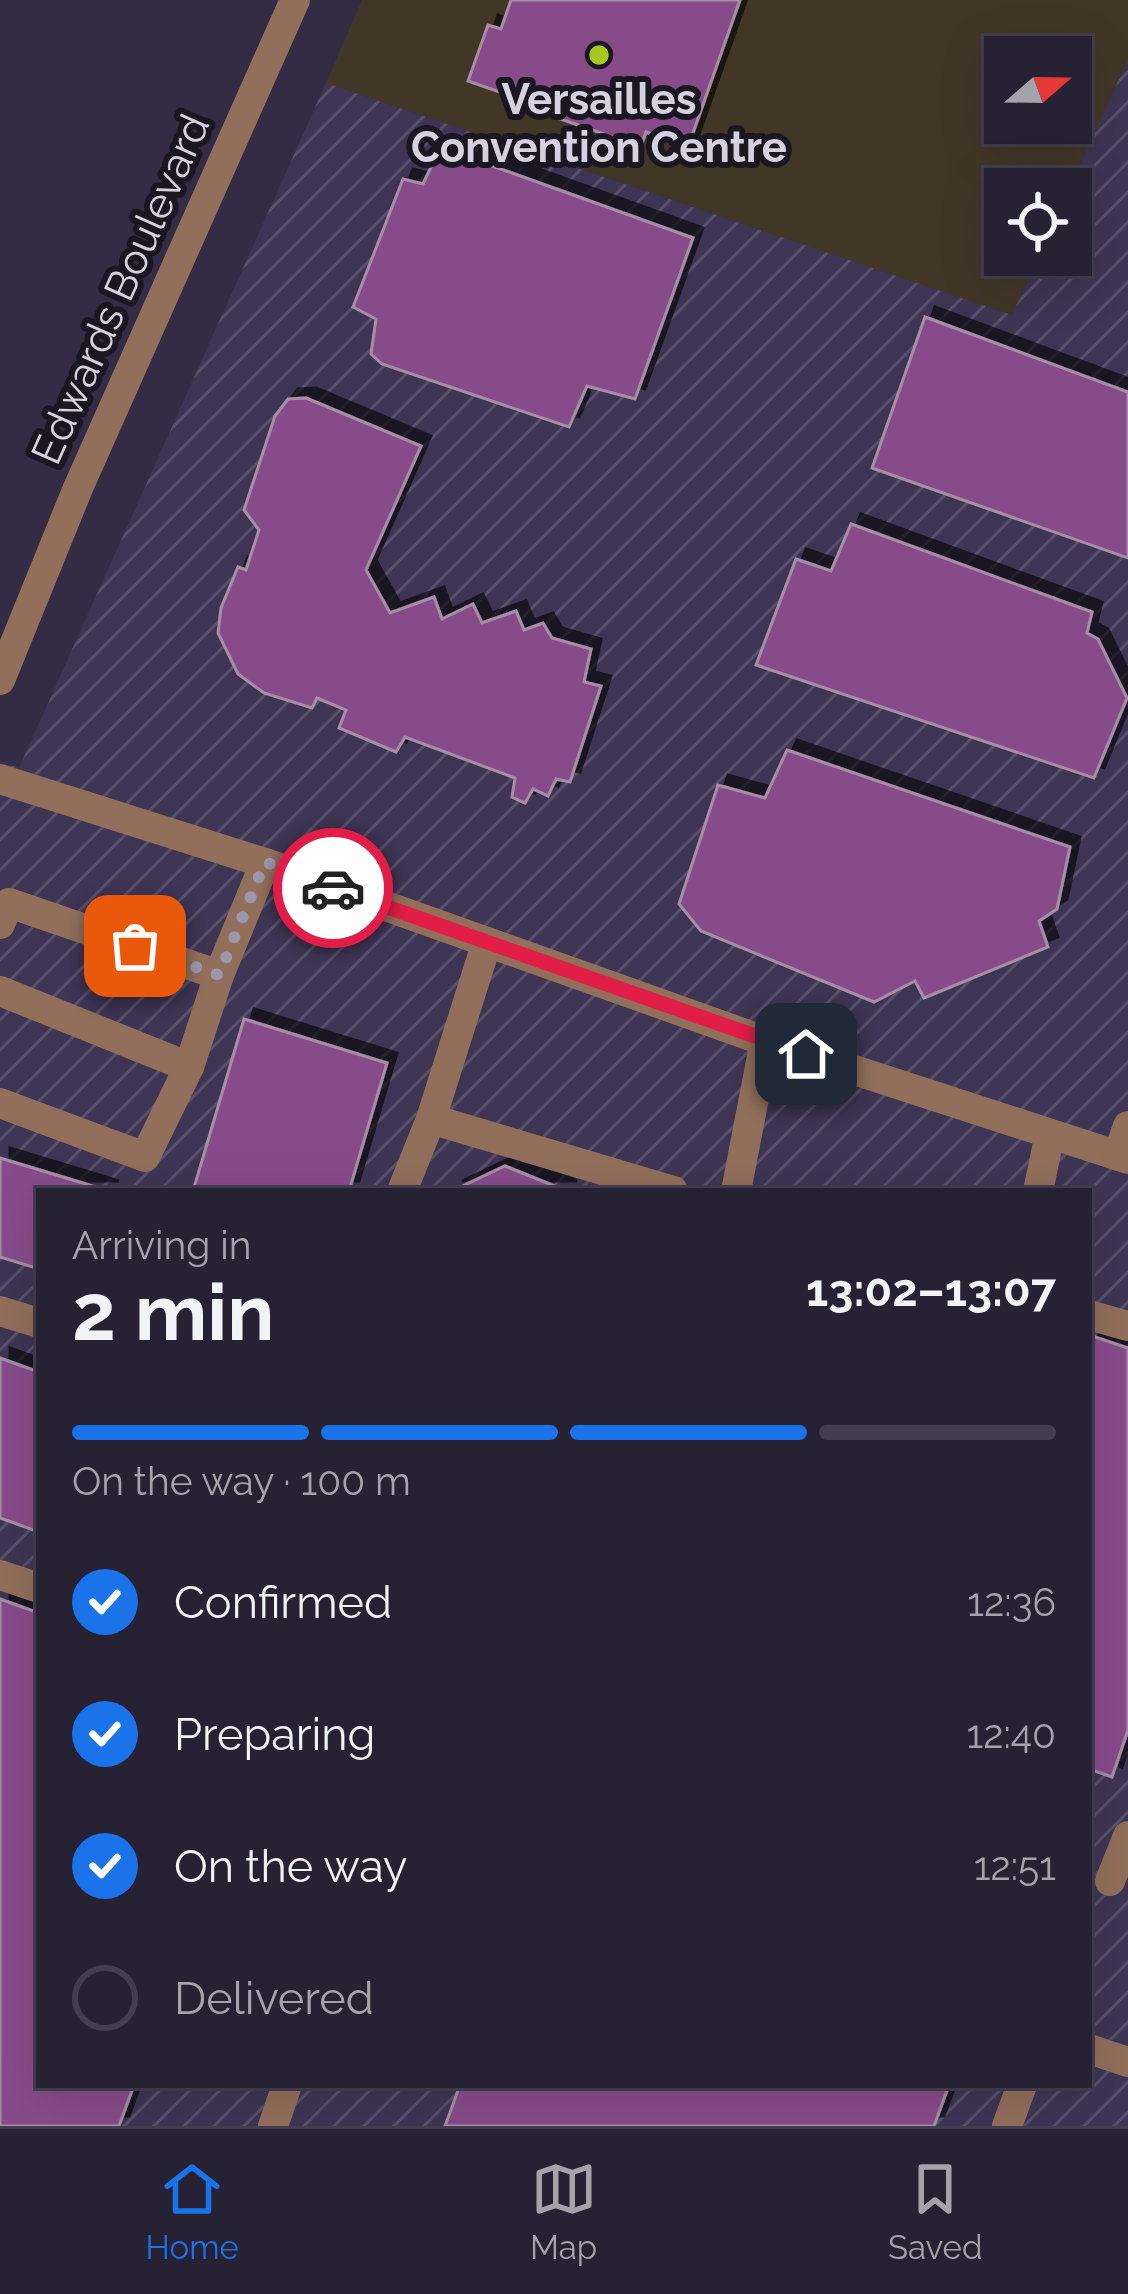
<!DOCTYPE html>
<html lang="en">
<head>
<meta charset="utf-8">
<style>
	:root { --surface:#272134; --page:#332e40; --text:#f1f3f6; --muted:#a4a3ac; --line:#433e4f; --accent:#1a73e8 }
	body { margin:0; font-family:Raleway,sans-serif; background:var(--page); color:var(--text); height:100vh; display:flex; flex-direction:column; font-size:45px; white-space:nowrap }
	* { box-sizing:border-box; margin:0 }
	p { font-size:39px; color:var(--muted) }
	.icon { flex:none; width:66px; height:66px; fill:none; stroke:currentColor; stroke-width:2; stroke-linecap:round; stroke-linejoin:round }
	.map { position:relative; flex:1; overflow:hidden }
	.drawer { position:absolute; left:36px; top:1188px; width:1056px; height:900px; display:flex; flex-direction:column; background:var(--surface); border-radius:0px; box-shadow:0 12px 48px #0002,0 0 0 3px var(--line) }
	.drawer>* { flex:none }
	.needle { width:78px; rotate:70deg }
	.tools { position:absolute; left:984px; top:36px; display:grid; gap:24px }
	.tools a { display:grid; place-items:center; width:108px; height:108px; border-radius:0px; background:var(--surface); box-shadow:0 12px 48px #0002,0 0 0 3px var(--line); font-size:60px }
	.pin { position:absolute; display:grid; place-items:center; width:102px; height:102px; color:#fff; margin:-51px; border-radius:24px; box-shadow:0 6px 18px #0006 }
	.courier { position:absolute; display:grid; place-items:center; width:120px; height:120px; margin:-60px; border:9px solid #e11d48; border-radius:50%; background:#fff; color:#222; box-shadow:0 3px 15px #0007 }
	.overview em { font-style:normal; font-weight:700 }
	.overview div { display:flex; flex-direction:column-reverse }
	.overview { display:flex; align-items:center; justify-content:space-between; height:204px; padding:0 36px }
	h1 { font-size:78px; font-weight:700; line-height:90px }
	.bar { display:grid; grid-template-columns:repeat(4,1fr); gap:18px 12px; align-content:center; height:144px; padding:0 36px }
	.bar i { height:15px; border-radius:9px; background:var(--line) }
	.bar .current { background:var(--accent) }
	.bar p { grid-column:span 4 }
	ol { padding:0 36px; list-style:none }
	li { display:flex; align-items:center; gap:36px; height:132px }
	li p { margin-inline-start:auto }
	li .icon { padding:12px; border-radius:50%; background:var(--accent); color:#fff; stroke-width:4 }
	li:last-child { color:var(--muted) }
	li i { width:66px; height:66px; border:6px solid var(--line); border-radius:50% }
	.menu { display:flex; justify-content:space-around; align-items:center; height:168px; border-top:3px solid var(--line); background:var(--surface); font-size:33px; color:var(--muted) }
	.menu a { display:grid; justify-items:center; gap:6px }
	.menu .current { color:var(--accent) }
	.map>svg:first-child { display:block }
</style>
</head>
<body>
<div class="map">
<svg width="1128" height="2126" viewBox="0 0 1128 2126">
	<defs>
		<pattern id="industrial-furrows" width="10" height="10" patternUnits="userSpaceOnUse" patternTransform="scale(3)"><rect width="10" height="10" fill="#3e3554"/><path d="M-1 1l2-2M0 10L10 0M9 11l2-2" fill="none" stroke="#59516c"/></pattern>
		<filter id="shadow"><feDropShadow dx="10" dy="-10" stdDeviation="0" flood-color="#0009"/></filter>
	</defs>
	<rect width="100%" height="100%" fill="#342c45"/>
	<!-- commercial -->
	<path fill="#423727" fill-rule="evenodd" d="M 362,0 L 1128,0 L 1128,59 L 1069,189 L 1005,189 L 1005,255 L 1039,255 L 1012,315 L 326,83 ZM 1005,57 L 1071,57 L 1071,123 L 1005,123 Z"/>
	<!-- industrial -->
	<path fill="url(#industrial-furrows)" fill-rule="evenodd" d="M 1128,59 L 1128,2126 L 0,2126 L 0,761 L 19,768 L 326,83 L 1012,315 L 1039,255 L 1071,255 L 1069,189 ZM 39,1191 L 1089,1191 L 1089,2085 L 39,2085 Z"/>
	<!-- building -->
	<g fill="#874b8a" stroke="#a68ea6" stroke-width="3" filter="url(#shadow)">
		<path d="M 511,0 L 740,0 L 688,147 L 646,132 L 641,147 L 515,103 L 517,98 L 468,81 L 488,25 L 501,29 Z"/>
		<path d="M 456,153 L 693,238 L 635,399 L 587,386 L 569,427 L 382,364 L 371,354 L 376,319 L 353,307 L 403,179 L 423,184 L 435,159 Z"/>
		<path d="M 925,317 L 1128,392 L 1128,558 L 872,468 Z"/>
		<path d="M 306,398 L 421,446 L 366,570 L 390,613 L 434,597 L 442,619 L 473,604 L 482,623 L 516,611 L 524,630 L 543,623 L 552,638 L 591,649 L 584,682 L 601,686 L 570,782 L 556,779 L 548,796 L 533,789 L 525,803 L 512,797 L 515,778 L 405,737 L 396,752 L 339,728 L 346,710 L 317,698 L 312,708 L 264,693 L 238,674 L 218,633 L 221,608 L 238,567 L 246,570 L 259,530 L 244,510 L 275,416 L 288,399 Z"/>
		<path d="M 851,524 L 1092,612 L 1087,633 L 1098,639 L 1127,698 L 1094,778 L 756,665 L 796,559 L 831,571 Z"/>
		<path d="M 787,750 L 1070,847 L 1057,909 L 1039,921 L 1048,947 L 924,998 L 915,981 L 874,1002 L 701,931 L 679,904 L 718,785 L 765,798 Z"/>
		<path d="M 244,1019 L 387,1063 L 349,1191 L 193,1191 Z"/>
		<path d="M 0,1158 L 109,1191 L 39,1191 L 39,1269 L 0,1257 Z"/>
		<path d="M 505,1166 L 567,1191 L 452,1191 Z"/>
		<path d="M 1089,1335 L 1128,1348 L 1128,1730 L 1112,1777 L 1089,1769 Z"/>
		<path d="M 0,1358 L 39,1372 L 39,1532 L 0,1518 Z"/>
		<path d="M 0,1599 L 39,1613 L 39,2085 L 134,2085 L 119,2126 L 0,2126 Z"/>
		<path d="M 460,2085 L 949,2085 L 934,2126 L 445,2126 Z"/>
	</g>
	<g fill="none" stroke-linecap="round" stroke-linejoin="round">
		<!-- minor -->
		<g stroke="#916f5b" stroke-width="30">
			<path d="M 0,680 L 78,488 L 295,0"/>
			<path d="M 0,779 L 265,863 L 765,1041 L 1128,1159"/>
			<path d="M 0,924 L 9,903 L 219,975"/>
			<path d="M 486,945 L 431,1119 L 673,1191"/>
			<path d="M 0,991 L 189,1067"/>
			<path d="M 0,1103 L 145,1157 L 189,1067 L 219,975 L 265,863"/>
			<path d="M 1118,1155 L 1128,1126"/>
			<path d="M 402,1191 L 431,1119"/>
			<path d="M 736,1191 L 765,1041"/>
			<path d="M 1038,1191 L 1050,1134"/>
			<path d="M 0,1311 L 39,1323"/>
			<path d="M 1089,1315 L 1128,1326"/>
			<path d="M 0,1575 L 39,1588"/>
			<path d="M 1110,1881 L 1128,1836"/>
			<path d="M 1089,2049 L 1128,2062"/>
			<path d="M 273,2126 L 287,2085"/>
			<path d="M 1007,2126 L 1022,2085"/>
		</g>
	</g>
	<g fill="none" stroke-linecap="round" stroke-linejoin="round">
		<!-- done -->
		<path stroke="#9d97aa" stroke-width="12" stroke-dasharray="0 21.6" d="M 135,946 L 219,975 L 265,862 L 333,888"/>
		<!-- route -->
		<path stroke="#e11d48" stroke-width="15" d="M 333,888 L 806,1054"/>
	</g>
	<!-- markers -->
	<circle fill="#a5c822" stroke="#1a1722" stroke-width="4.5" cx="599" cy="55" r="12"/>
	<g text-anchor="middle" stroke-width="12" stroke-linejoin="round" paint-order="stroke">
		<!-- poi labels -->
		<g font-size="42" font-weight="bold" fill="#d5d1e1" stroke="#1a1722">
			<text x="599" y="114">Versailles<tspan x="599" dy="48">Convention Centre</tspan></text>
		</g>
		<!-- street labels -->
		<g font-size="42" fill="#d5d1e1" stroke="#1a1722">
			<text transform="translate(120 289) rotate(-66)" y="15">Edwards Boulevard</text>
		</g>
	</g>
</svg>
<div class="tools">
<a><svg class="needle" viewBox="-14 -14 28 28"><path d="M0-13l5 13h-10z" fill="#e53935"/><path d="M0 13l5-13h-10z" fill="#a4a3ac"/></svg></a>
<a><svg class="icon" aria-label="locate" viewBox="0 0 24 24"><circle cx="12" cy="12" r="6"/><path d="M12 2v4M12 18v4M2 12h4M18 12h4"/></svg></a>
</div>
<div class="pin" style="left:135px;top:946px;background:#ea580c"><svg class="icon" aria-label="bag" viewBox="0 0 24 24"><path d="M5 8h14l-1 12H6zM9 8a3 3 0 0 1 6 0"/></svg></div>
<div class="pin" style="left:806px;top:1054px;background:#1f2937"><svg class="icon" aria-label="home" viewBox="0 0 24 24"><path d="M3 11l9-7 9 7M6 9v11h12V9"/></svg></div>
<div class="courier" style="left:333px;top:888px"><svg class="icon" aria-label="car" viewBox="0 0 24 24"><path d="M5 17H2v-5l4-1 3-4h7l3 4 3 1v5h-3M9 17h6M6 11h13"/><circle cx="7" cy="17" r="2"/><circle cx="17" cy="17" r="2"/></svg></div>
<section class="drawer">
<div class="overview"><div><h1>2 min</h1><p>Arriving in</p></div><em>13:02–13:07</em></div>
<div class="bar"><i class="current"></i><i class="current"></i><i class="current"></i><i></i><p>On the way · 100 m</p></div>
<ol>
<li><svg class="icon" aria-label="check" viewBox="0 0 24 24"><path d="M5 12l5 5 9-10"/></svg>Confirmed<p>12:36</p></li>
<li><svg class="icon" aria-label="check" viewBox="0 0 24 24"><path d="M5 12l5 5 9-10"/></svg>Preparing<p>12:40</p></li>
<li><svg class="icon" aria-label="check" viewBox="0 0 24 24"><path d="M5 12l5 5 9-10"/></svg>On the way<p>12:51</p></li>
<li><i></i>Delivered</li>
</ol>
</section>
</div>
<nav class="menu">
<a class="current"><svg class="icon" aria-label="home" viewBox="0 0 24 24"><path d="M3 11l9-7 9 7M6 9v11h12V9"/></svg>Home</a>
<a><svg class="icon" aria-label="map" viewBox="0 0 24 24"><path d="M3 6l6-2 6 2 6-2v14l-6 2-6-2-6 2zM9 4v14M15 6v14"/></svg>Map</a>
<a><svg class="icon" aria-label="saved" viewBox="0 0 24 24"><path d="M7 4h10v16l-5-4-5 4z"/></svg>Saved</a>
</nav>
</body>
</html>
